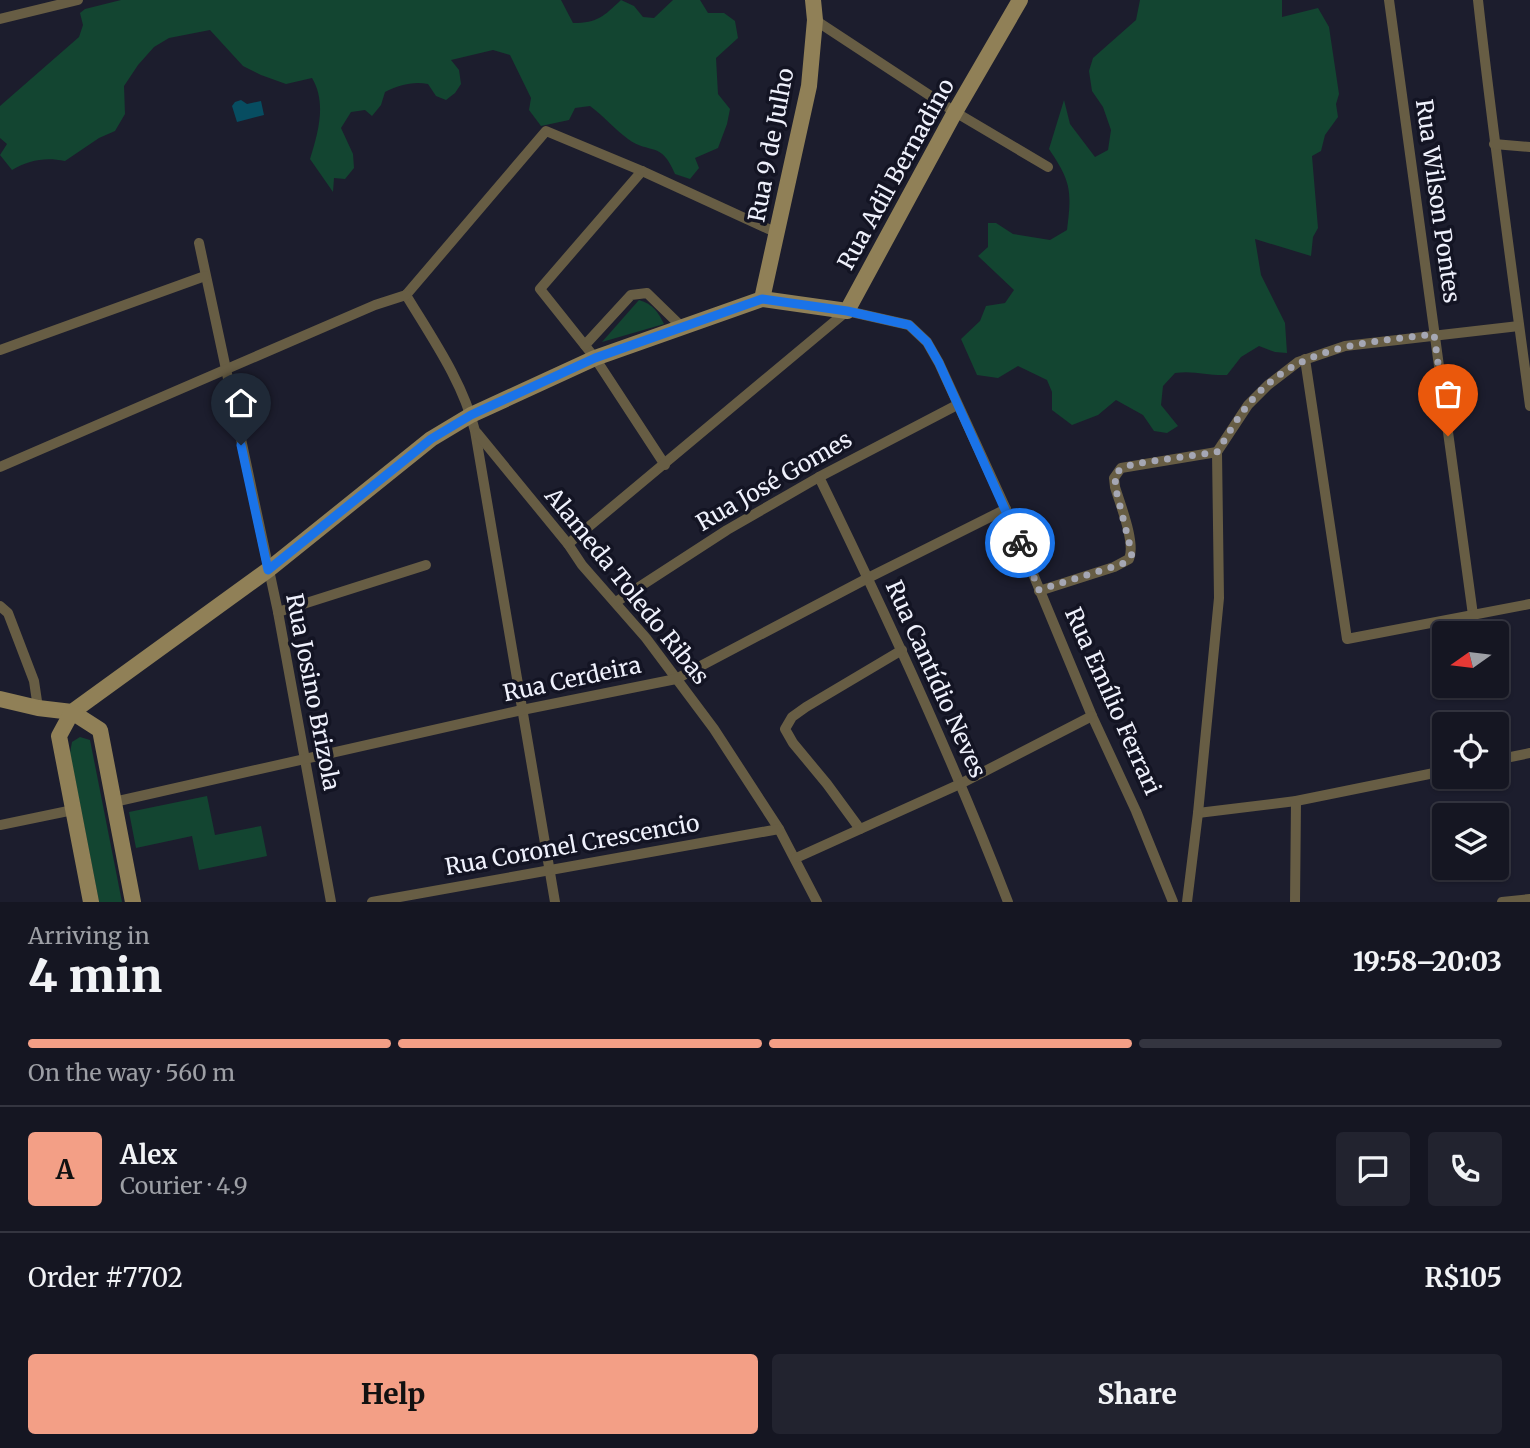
<!DOCTYPE html>
<html lang="en">
<head>
<meta charset="utf-8">
<style>
	:root { --surface:#151622; --page:#22232f; --text:#f1f3f6; --muted:#9d9fa5; --line:#343540; --accent:#f39f86 }
	body { margin:0; font-family:Merriweather,serif; background:var(--page); color:var(--text); height:100vh; display:flex; flex-direction:column; font-size:26px; white-space:nowrap }
	* { box-sizing:border-box; margin:0 }
	p { font-size:23px; color:var(--muted) }
	.icon { flex:none; width:38px; height:38px; fill:none; stroke:currentColor; stroke-width:2; stroke-linecap:round; stroke-linejoin:round }
	.map { position:relative; height:902px; overflow:hidden }
	.sheet { display:flex; flex-direction:column; background:var(--surface); flex:1 }
	.sheet>* { flex:none }
	.needle { width:46px; rotate:256deg }
	.buttons { position:absolute; left:1432px; top:621px; display:grid; gap:14px }
	.buttons a { display:grid; place-items:center; width:77px; height:77px; border-radius:7px; background:var(--surface); box-shadow:0 2px 5px #0004,0 0 0 2px var(--line); font-size:35px }
	.pin { position:absolute; display:grid; place-items:center; width:60px; height:60px; color:#fff; margin:-72px -30px; border-radius:50% 50% 50% 0; rotate:-45deg; box-shadow:0 0 7px #0007 }
	.pin .icon { rotate:45deg }
	.courier { position:absolute; display:grid; place-items:center; width:70px; height:70px; margin:-35px; border:5px solid #1a73e8; border-radius:50%; background:#fff; color:#222; box-shadow:0 2px 9px #0007 }
	.overview em { font-style:normal; font-weight:800 }
	.overview div { display:flex; flex-direction:column-reverse }
	.overview { display:flex; align-items:center; justify-content:space-between; height:119px; padding:0 28px }
	h1 { font-size:46px; font-weight:800; line-height:52px }
	.bar { display:grid; grid-template-columns:repeat(4,1fr); gap:10px 7px; align-content:center; height:84px; padding:0 28px }
	.bar i { height:9px; border-radius:5px; background:var(--line) }
	.bar .active { background:var(--accent) }
	.bar p { grid-column:span 4 }
	.line { display:flex; align-items:center; gap:18px; padding:0 28px; border-top:2px solid var(--line) }
	.line div { flex:1 }
	.round { display:grid; place-items:center; flex:none; width:74px; height:74px; border-radius:7px; background:var(--page) }
	.action { display:flex; gap:14px; margin-top:auto; padding:14px 28px }
	.action a { flex:1; height:80px; border-radius:7px; background:var(--accent); color:#111; font-size:28px; font-weight:800; line-height:80px; text-align:center }
	.action a+a { background:var(--page); color:var(--text) }
	.map>svg:first-child { display:block }
</style>
</head>
<body>
<div class="map">
<svg width="1530" height="902" viewBox="0 0 1530 902">
	<rect width="100%" height="100%" fill="#1c1d2d"/>
	<!-- green -->
	<g fill="#134531">
		<path d="M 121,0 L 561,0 L 573,23 C 598,23 604,16 621,0 L 634,6 L 643,17 L 654,18 L 673,0 L 700,0 L 708,13 L 724,13 L 735,21 L 738,38 L 716,58 L 718,94 L 730,109 L 727,124 L 718,148 L 695,158 L 699,168 L 690,179 L 675,174 C 661,140 650,155 628,139 C 614,129 604,116 590,106 L 575,108 L 569,120 L 541,126 L 529,110 L 531,98 L 510,55 L 493,50 L 451,60 L 459,70 L 461,84 L 455,93 L 446,100 L 436,96 L 428,84 C 413,81 399,85 385,92 L 381,105 L 372,116 L 365,110 L 351,112 L 341,128 L 353,154 L 354,168 L 345,179 L 334,178 L 333,192 L 310,159 C 318,133 327,103 312,78 L 286,84 L 261,75 L 243,66 L 210,30 L 169,38 L 154,47 L 138,65 L 124,86 L 125,114 L 115,131 L 99,138 L 65,161 C 45,157 29,160 12,170 L 0,155 L 7,144 L 0,138 L 0,106 L 79,37 L 83,25 L 80,13 L 85,9 Z"/>
		<path d="M 1140,0 L 1282,0 L 1282,17 L 1318,8 L 1329,27 L 1339,94 L 1336,104 L 1338,117 L 1325,135 L 1321,151 L 1312,156 L 1318,228 L 1313,237 L 1311,256 L 1255,239 L 1261,275 L 1285,323 L 1287,353 L 1275,352 L 1259,346 L 1241,357 L 1227,375 C 1208,376 1194,370 1175,373 L 1163,386 L 1161,405 L 1178,426 L 1167,433 L 1154,431 L 1143,415 L 1116,400 L 1098,415 L 1072,425 L 1052,410 L 1052,392 L 1047,380 L 1018,366 L 998,378 L 977,375 L 961,339 L 980,321 L 986,306 L 1005,303 L 1014,290 L 978,256 L 988,247 L 988,223 L 996,223 L 1013,234 L 1050,240 L 1067,230 C 1072,190 1071,182 1049,149 L 1064,100 L 1070,124 L 1095,157 L 1108,150 L 1111,130 L 1103,107 L 1092,91 L 1089,71 L 1093,58 L 1136,20 Z"/>
		<path d="M 639,300 C 653,304 658,312 664,324 L 602,342 Z"/>
		<path d="M 80,737 L 90,740 L 122,902 L 99,902 L 70,753 L 72,742 Z"/>
		<path d="M 207,796 L 215,835 L 261,826 L 267,856 L 199,870 L 192,836 L 136,848 L 129,812 Z"/>
	</g>
	<!-- water -->
	<path fill="#074d61" d="M 241,100 L 247,104 L 261,101 L 264,115 L 237,122 L 232,106 L 235,102 Z"/>
	<g fill="none" stroke-linecap="round" stroke-linejoin="round">
		<!-- minor -->
		<g stroke="#675d44" stroke-width="10">
			<path d="M 1389,0 L 1473,615"/>
			<path d="M 1478,0 C 1493,136 1512,271 1530,406"/>
			<path d="M 0,19 L 78,0"/>
			<path d="M 815,20 L 955,112 L 1048,167"/>
			<path d="M 1494,144 L 1530,147"/>
			<path d="M 642,171 L 540,289 L 595,358 L 665,465"/>
			<path d="M 199,243 L 278,612 L 331,902"/>
			<path d="M 406,295 C 432,338 463,382 475,431 L 555,902"/>
			<path d="M 406,295 L 546,131 L 642,171 L 777,233"/>
			<path d="M 585,345 L 631,295 L 647,293 L 683,328"/>
			<path d="M 0,350 L 205,276"/>
			<path d="M 1305,359 L 1347,639 L 1530,604"/>
			<path d="M 477,433 L 568,544 L 582,565 L 646,638 L 714,729 L 779,829 L 817,902"/>
			<path d="M 0,467 L 375,305 L 406,295"/>
			<path d="M 819,477 C 887,616 952,757 1008,902"/>
			<path d="M 568,544 L 847,311 L 909,325 L 927,342 L 939,363 L 1006,509 L 1092,716 L 1136,811 L 1173,902"/>
			<path d="M 1039,591 L 1114,567 L 1129,559 C 1136,543 1120,504 1115,487 L 1114,478 L 1121,468 L 1217,452"/>
			<path d="M 616,602 L 727,530 L 819,477 L 957,405"/>
			<path d="M 0,606 L 8,613 L 34,681 L 38,708"/>
			<path d="M 278,612 L 426,565"/>
			<path d="M 1496,760 L 1530,753"/>
			<path d="M 114,802 L 522,710 L 676,679 L 868,578 L 1006,509"/>
			<path d="M 1198,813 L 1296,801 L 1444,771"/>
			<path d="M 0,825 L 73,810"/>
			<path d="M 860,829 L 827,784 L 793,743 L 785,729 L 792,717 L 806,707 L 902,650"/>
			<path d="M 796,858 L 960,784 L 1092,716"/>
			<path d="M 372,902 L 779,829"/>
			<path d="M 1187,902 L 1198,813 L 1219,598 L 1217,452 L 1248,405 L 1268,385 L 1298,362 L 1345,346 L 1519,326"/>
			<path d="M 1295,902 L 1296,801"/>
			<path d="M 1502,902 L 1530,899"/>
		</g>
		<!-- secondary -->
		<g stroke="#908057" stroke-width="16">
			<path d="M 762,299 L 809,86 L 815,20 L 813,0"/>
			<path d="M 0,699 L 38,708 L 72,712 L 268,570 L 431,439 L 471,415 L 595,358 L 762,299 L 847,311 L 955,112 L 1020,0"/>
			<path d="M 91,902 L 59,736 L 72,712 L 100,730 L 133,902"/>
		</g>
	</g>
	<g fill="none" stroke-linecap="round" stroke-linejoin="round">
		<!-- done -->
		<path stroke="#a5a7b4" stroke-width="7" stroke-dasharray="0 12.6" d="M 1020,543 L 1039,590 L 1122,564 L 1129,559 L 1132,554 L 1115,486 L 1116,472 L 1133,464 L 1217,452 C 1227,436 1236,420 1247,406 C 1295,345 1364,343 1434,334 L 1448,436"/>
		<!-- route -->
		<path stroke="#1a73e8" stroke-width="9" d="M 241,445 L 268,570 L 431,439 L 471,415 L 595,358 L 762,299 L 847,311 L 909,325 L 927,342 L 939,363 L 1020,543"/>
	</g>
	<g text-anchor="middle" stroke-width="7" stroke-linejoin="round" paint-order="stroke">
		<!-- street labels -->
		<g font-size="23" fill="#eff1fc" stroke="#131423">
			<text transform="translate(771 145) rotate(-79)" y="8">Rua 9 de Julho</text>
			<text transform="translate(896 174) rotate(-61)" y="8">Rua Adil Bernadino</text>
			<text transform="translate(1438 201) rotate(82)" y="8">Rua Wilson Pontes</text>
			<text transform="translate(774 481) rotate(-30)" y="8">Rua José Gomes</text>
			<text transform="translate(627 586) rotate(51)" y="8">Alameda Toledo Ribas</text>
			<text transform="translate(572 679) rotate(-12)" y="8">Rua Cerdeira</text>
			<text transform="translate(936 679) rotate(66)" y="8">Rua Cantídio Neves</text>
			<text transform="translate(313 692) rotate(79)" y="8">Rua Josino Brizola</text>
			<text transform="translate(1113 701) rotate(66)" y="8">Rua Emílio Ferrari</text>
			<text transform="translate(572 845) rotate(-10)" y="8">Rua Coronel Crescencio</text>
		</g>
	</g>
</svg>
<div class="buttons">
<a><svg class="needle" viewBox="-14 -14 28 28"><path d="M0-13l5 13h-10z" fill="#e53935"/><path d="M0 13l5-13h-10z" fill="#9d9fa5"/></svg></a>
<a><svg class="icon" aria-label="locate" viewBox="0 0 24 24"><circle cx="12" cy="12" r="6"/><path d="M12 2v4M12 18v4M2 12h4M18 12h4"/></svg></a>
<a><svg class="icon" aria-label="layers" viewBox="0 0 24 24"><path d="M12 4l9 5-9 5-9-5zM3 14l9 5 9-5"/></svg></a>
</div>
<div class="pin" style="left:1448px;top:436px;background:#ea580c"><svg class="icon" aria-label="bag" viewBox="0 0 24 24"><path d="M5 8h14l-1 12H6zM9 8a3 3 0 0 1 6 0"/></svg></div>
<div class="pin" style="left:241px;top:445px;background:#1f2937"><svg class="icon" aria-label="home" viewBox="0 0 24 24"><path d="M3 11l9-7 9 7M6 9v11h12V9"/></svg></div>
<div class="courier" style="left:1020px;top:543px"><svg class="icon" aria-label="bike" viewBox="0 0 24 24"><circle cx="6" cy="16" r="4"/><circle cx="18" cy="16" r="4"/><path d="M6 16l4-8h5l3 8M10 8l3 8H6M13 5h3"/></svg></div>
</div>
<section class="sheet">
<div class="overview"><div><h1>4 min</h1><p>Arriving in</p></div><em>19:58–20:03</em></div>
<div class="bar"><i class="active"></i><i class="active"></i><i class="active"></i><i></i><p>On the way · 560 m</p></div>
<div class="line" style="height:126px"><b class="round" style="background:var(--accent);color:#111">A</b><div><b>Alex</b><p>Courier · 4.9</p></div><a class="round"><svg class="icon" aria-label="chat" viewBox="0 0 24 24"><path d="M4 5h16v11H9l-5 4z"/></svg></a><a class="round"><svg class="icon" aria-label="phone" viewBox="0 0 24 24"><path d="M5 4h4l2 5-3 2q2 4 5 5l2-3 5 2v4C11 20 4 13 5 4z"/></svg></a></div>
<div class="line" style="height:91px"><div>Order #7702</div><b>R$105</b></div>
<div class="action"><a>Help</a><a>Share</a></div>
</section>
</body>
</html>
